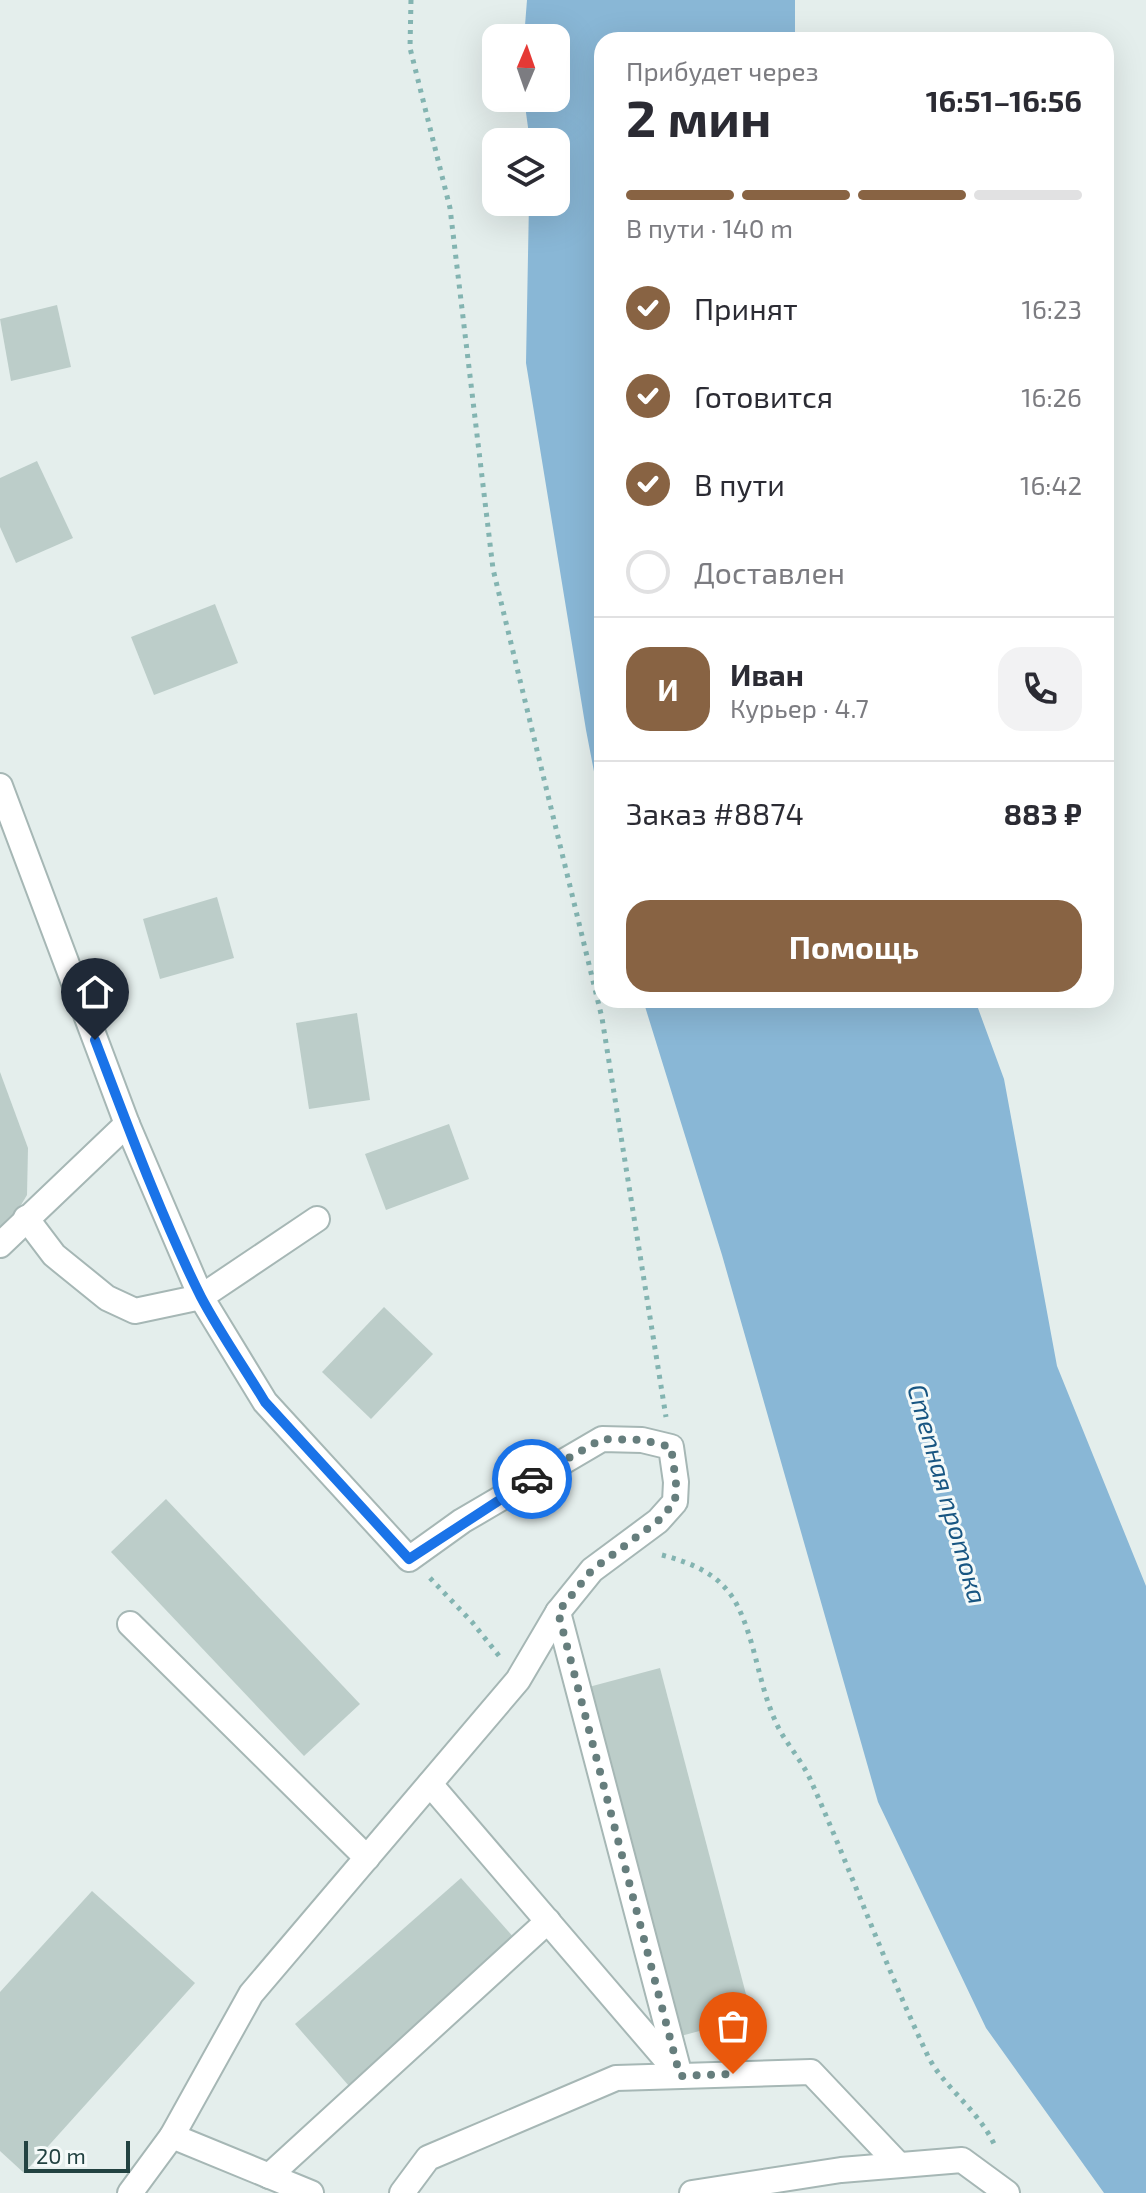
<!DOCTYPE html>
<html lang="ru">
<head>
<meta charset="utf-8">
<style>
	:root { --surface:#fff; --page:#f2f2f3; --text:#2b2b33; --muted:#7c7c81; --line:#e1e1e2; --accent:#886343 }
	body { margin:0; font-family:"Exo 2",sans-serif; background:var(--page); color:var(--text); height:100vh; display:flex; flex-direction:column; font-size:30px; white-space:nowrap }
	* { box-sizing:border-box; margin:0 }
	p { font-size:26px; color:var(--muted) }
	.icon { flex:none; width:44px; height:44px; fill:none; stroke:currentColor; stroke-width:2; stroke-linecap:round; stroke-linejoin:round }
	.map { position:relative; flex:1; overflow:hidden }
	.details { position:absolute; left:594px; top:32px; width:520px; height:976px; display:flex; flex-direction:column; background:var(--surface); border-radius:24px; box-shadow:0 8px 32px #0002 }
	.details>* { flex:none }
	.needle { width:52px; rotate:2deg }
	.tools { position:absolute; left:482px; top:24px; display:grid; gap:16px }
	.tools a { display:grid; place-items:center; width:88px; height:88px; border-radius:16px; background:var(--surface); box-shadow:0 8px 32px #0002; font-size:40px }
	.scale { position:absolute; left:24px; bottom:20px; width:106px; box-sizing:border-box; padding-left:8px; border:4px solid #224241; border-top:0; font-size:22px; line-height:28px; white-space:nowrap; color:#224241; -webkit-text-stroke:6px #f5faf9; paint-order:stroke }
	.pin { position:absolute; display:grid; place-items:center; width:68px; height:68px; color:#fff; margin:-82px -34px; border-radius:50% 50% 50% 0; rotate:-45deg; box-shadow:0 0 8px #0007 }
	.pin .icon { rotate:45deg }
	.courier { position:absolute; display:grid; place-items:center; width:80px; height:80px; margin:-40px; border:6px solid #1a73e8; border-radius:50%; background:#fff; color:#222; box-shadow:0 2px 10px #0007 }
	.headline em { font-style:normal; font-weight:700 }
	.headline div { display:flex; flex-direction:column-reverse }
	.headline { display:flex; align-items:center; justify-content:space-between; height:136px; padding:0 32px }
	h1 { font-size:52px; font-weight:700; line-height:60px }
	.bar { display:grid; grid-template-columns:repeat(4,1fr); gap:12px 8px; align-content:center; height:96px; padding:0 32px }
	.bar i { height:10px; border-radius:6px; background:var(--line) }
	.bar .active { background:var(--accent) }
	.bar p { grid-column:span 4 }
	.line { display:flex; align-items:center; gap:20px; padding:0 32px; border-top:2px solid var(--line) }
	.line div { flex:1 }
	.round { display:grid; place-items:center; flex:none; width:84px; height:84px; border-radius:24px; background:var(--page) }
	ol { padding:0 32px; list-style:none }
	li { display:flex; align-items:center; gap:24px; height:88px }
	li p { margin-inline-start:auto }
	li .icon { padding:8px; border-radius:50%; background:var(--accent); color:#fff; stroke-width:4 }
	li:last-child { color:var(--muted) }
	li i { width:44px; height:44px; border:4px solid var(--line); border-radius:50% }
	.primary-button { display:flex; gap:16px; margin-top:auto; padding:16px 32px }
	.primary-button a { flex:1; height:92px; border-radius:24px; background:var(--accent); color:#fff; font-size:32px; font-weight:700; line-height:92px; text-align:center }
	.map>svg:first-child { display:block }
</style>
</head>
<body>
<div class="map">
<svg width="1146" height="2193" viewBox="0 0 1146 2193">
	<rect width="100%" height="100%" fill="#e4eeec"/>
	<!-- water -->
	<g fill="#89b7d6">
		<path d="M 527,0 L 795,0 L 795,40 L 602,40 L 602,813 L 586,730 L 526,363 L 529,202 L 556,202 L 556,142 L 530,142 L 524,98 L 556,98 L 556,38 L 524,38 Z"/>
		<path d="M 643,1000 L 975,1000 L 1004,1079 L 1057,1366 L 1146,1586 L 1146,2193 L 1104,2193 L 986,2028 L 878,1802 L 722,1255 Z"/>
	</g>
	<!-- building -->
	<g fill="#bccdc9">
		<path d="M 57,305 L 71,367 L 11,381 L 0,319 Z"/>
		<path d="M 37,461 L 73,538 L 16,563 L 0,527 L 0,478 Z"/>
		<path d="M 215,604 L 238,663 L 154,695 L 131,637 Z"/>
		<path d="M 217,897 L 234,958 L 160,979 L 143,919 Z"/>
		<path d="M 357,1013 L 370,1100 L 309,1109 L 296,1023 Z"/>
		<path d="M 0,1072 L 28,1148 L 27,1195 L 0,1240 Z"/>
		<path d="M 449,1124 L 469,1179 L 386,1210 L 365,1154 Z"/>
		<path d="M 384,1307 L 433,1354 L 371,1419 L 322,1372 Z"/>
		<path d="M 166,1499 L 360,1704 L 304,1756 L 111,1552 Z"/>
		<path d="M 660,1668 L 752,2017 L 677,2037 L 585,1688 Z"/>
		<path d="M 461,1878 L 516,1940 L 349,2086 L 295,2024 Z"/>
		<path d="M 92,1891 L 195,1983 L 24,2173 L 0,2151 L 0,1992 Z"/>
	</g>
	<g fill="none" stroke-linecap="round" stroke-linejoin="round">
		<defs>
			<g id="minor">
				<path d="M 0,786 L 127,1124 L 201,1297 L 265,1402 L 409,1559 L 462,1521 L 602,1439 L 642,1440 L 671,1447 L 676,1482 L 675,1502 L 658,1521 L 592,1570 L 558,1612 L 518,1680 L 251,1994 L 172,2136"/>
				<path d="M 26,1218 L 54,1255 L 107,1298 L 135,1311 L 201,1297 L 317,1219"/>
				<path d="M 0,1245 L 127,1124"/>
				<path d="M 558,1612 L 680,2076"/>
				<path d="M 130,1624 L 367,1858"/>
				<path d="M 430,1784 L 676,2071"/>
				<path d="M 269,2176 L 548,1921"/>
				<path d="M 130,2193 L 172,2136 L 311,2193"/>
				<path d="M 402,2193 L 428,2158 L 616,2078 L 811,2072 L 899,2165"/>
				<path d="M 692,2193 L 841,2170 L 962,2160 L 1007,2193"/>
			</g>
		</defs>
		<!-- minor casing -->
		<use href="#minor" stroke="#a6b7b5" stroke-width="28"/>
		<!-- path -->
		<g stroke="#83b4b1" stroke-width="5" stroke-dasharray="4 6" stroke-linecap="butt">
			<path d="M 411,0 L 410,48 L 450,208 L 493,569 L 602,1018 L 666,1417"/>
			<path d="M 662,1555 C 692,1563 720,1574 736,1603 C 755,1639 758,1681 774,1718 C 783,1741 801,1758 811,1781 C 851,1871 885,1965 927,2054 C 941,2085 979,2110 995,2146"/>
			<path d="M 430,1578 L 472,1622 L 500,1657"/>
		</g>
		<!-- minor -->
		<use href="#minor" stroke="#fff" stroke-width="24"/>
	</g>
	<g fill="none" stroke-linecap="round" stroke-linejoin="round">
		<!-- done -->
		<path stroke="#667e7d" stroke-width="8" stroke-dasharray="0 14.4" d="M 532,1479 L 602,1439 L 642,1440 L 671,1447 L 676,1482 L 675,1502 L 658,1521 L 592,1570 L 558,1612 L 680,2076 L 733,2074"/>
		<!-- route -->
		<path stroke="#1a73e8" stroke-width="10" d="M 95,1040 C 127,1124 161,1217 201,1297 C 220,1333 244,1367 265,1402 L 409,1559 L 532,1479"/>
	</g>
	<g text-anchor="middle" stroke-width="6" stroke-linejoin="round" paint-order="stroke">
		<!-- water labels -->
		<g font-size="26" font-style="italic" fill="#185682" stroke="#f5faf9">
			<text transform="translate(947 1494) rotate(74)" y="9">Степная протока</text>
		</g>
	</g>
</svg>
<div class="tools">
<a><svg class="needle" viewBox="-14 -14 28 28"><path d="M0-13l5 13h-10z" fill="#e53935"/><path d="M0 13l5-13h-10z" fill="#7c7c81"/></svg></a>
<a><svg class="icon" aria-label="layers" viewBox="0 0 24 24"><path d="M12 4l9 5-9 5-9-5zM3 14l9 5 9-5"/></svg></a>
</div>
<div class="scale">20 m</div>
<div class="pin" style="left:733px;top:2074px;background:#ea580c"><svg class="icon" aria-label="bag" viewBox="0 0 24 24"><path d="M5 8h14l-1 12H6zM9 8a3 3 0 0 1 6 0"/></svg></div>
<div class="pin" style="left:95px;top:1040px;background:#1f2937"><svg class="icon" aria-label="home" viewBox="0 0 24 24"><path d="M3 11l9-7 9 7M6 9v11h12V9"/></svg></div>
<div class="courier" style="left:532px;top:1479px"><svg class="icon" aria-label="car" viewBox="0 0 24 24"><path d="M5 17H2v-5l4-1 3-4h7l3 4 3 1v5h-3M9 17h6M6 11h13"/><circle cx="7" cy="17" r="2"/><circle cx="17" cy="17" r="2"/></svg></div>
<section class="details">
<div class="headline"><div><h1>2 мин</h1><p>Прибудет через</p></div><em>16:51–16:56</em></div>
<div class="bar"><i class="active"></i><i class="active"></i><i class="active"></i><i></i><p>В пути · 140 m</p></div>
<ol>
<li><svg class="icon" aria-label="check" viewBox="0 0 24 24"><path d="M5 12l5 5 9-10"/></svg>Принят<p>16:23</p></li>
<li><svg class="icon" aria-label="check" viewBox="0 0 24 24"><path d="M5 12l5 5 9-10"/></svg>Готовится<p>16:26</p></li>
<li><svg class="icon" aria-label="check" viewBox="0 0 24 24"><path d="M5 12l5 5 9-10"/></svg>В пути<p>16:42</p></li>
<li><i></i>Доставлен</li>
</ol>
<div class="line" style="height:144px"><b class="round" style="background:var(--accent);color:#fff">И</b><div><b>Иван</b><p>Курьер · 4.7</p></div><a class="round"><svg class="icon" aria-label="phone" viewBox="0 0 24 24"><path d="M5 4h4l2 5-3 2q2 4 5 5l2-3 5 2v4C11 20 4 13 5 4z"/></svg></a></div>
<div class="line" style="height:104px"><div>Заказ #8874</div><b>883 ₽</b></div>
<div class="primary-button"><a>Помощь</a></div>
</section>
</div>
</body>
</html>
